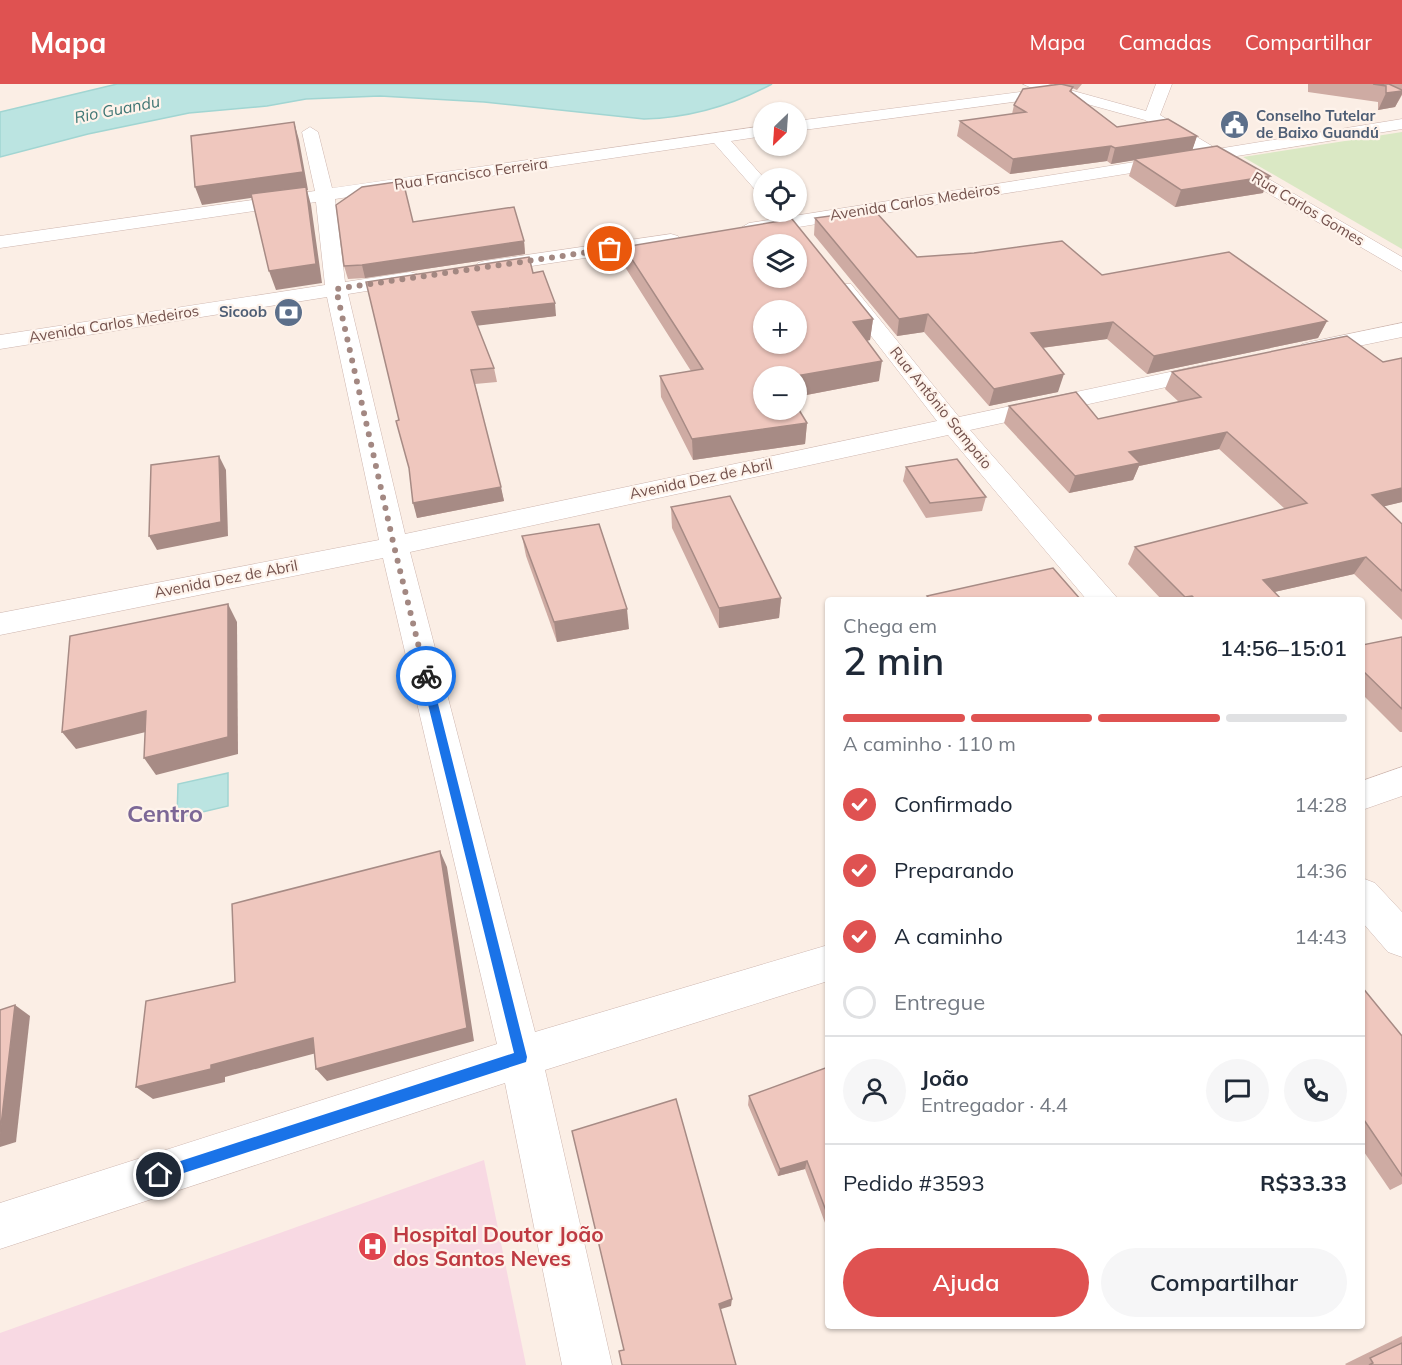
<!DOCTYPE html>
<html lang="pt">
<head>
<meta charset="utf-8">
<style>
	:root { --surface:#fff; --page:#f6f6f7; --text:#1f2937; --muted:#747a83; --line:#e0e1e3; --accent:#df5251 }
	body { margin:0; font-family:Mulish,sans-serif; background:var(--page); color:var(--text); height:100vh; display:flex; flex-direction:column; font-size:22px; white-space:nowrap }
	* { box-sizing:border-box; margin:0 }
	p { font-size:20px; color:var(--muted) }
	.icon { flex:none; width:33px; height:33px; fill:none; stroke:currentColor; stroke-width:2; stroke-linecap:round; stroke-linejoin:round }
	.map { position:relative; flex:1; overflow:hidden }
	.details { position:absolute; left:825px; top:513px; width:540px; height:732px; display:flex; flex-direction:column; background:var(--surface); border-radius:6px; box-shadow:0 2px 4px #0004 }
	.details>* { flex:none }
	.needle { width:39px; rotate:205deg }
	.fabs { position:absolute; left:753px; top:18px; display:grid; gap:12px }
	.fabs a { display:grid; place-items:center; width:54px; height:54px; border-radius:50%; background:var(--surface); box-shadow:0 2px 4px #0004; font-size:30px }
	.pin { position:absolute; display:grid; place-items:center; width:51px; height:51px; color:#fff; margin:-26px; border:3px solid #fff; border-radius:50%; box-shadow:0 2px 6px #0007 }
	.courier { position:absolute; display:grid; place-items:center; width:60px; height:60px; margin:-30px; border:4px solid #1a73e8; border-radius:50%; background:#fff; color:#222; box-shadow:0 2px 8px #0007 }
	.summary em { font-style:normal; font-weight:600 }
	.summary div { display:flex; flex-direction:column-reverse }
	.summary { display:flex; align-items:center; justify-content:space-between; height:102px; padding:0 18px }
	h1 { font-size:39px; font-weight:600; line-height:45px }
	.bar { display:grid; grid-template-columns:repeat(4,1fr); gap:9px 6px; align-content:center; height:72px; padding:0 18px }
	.bar i { height:8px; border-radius:4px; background:var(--line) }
	.bar .current { background:var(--accent) }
	.bar p { grid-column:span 4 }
	.line { display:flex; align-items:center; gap:15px; padding:0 18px; border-top:2px solid var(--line) }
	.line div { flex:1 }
	.round { display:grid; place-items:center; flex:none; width:63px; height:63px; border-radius:32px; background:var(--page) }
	ol { padding:0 18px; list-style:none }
	li { display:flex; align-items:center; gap:18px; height:66px }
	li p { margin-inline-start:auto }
	li .icon { padding:6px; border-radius:50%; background:var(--accent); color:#fff; stroke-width:4 }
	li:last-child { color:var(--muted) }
	li i { width:33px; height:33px; border:3px solid var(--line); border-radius:50% }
	.primary-button { display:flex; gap:12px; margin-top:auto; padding:12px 18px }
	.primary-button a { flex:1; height:69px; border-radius:36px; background:var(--accent); color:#fff; font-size:24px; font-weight:600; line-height:69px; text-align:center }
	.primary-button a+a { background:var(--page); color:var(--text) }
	header { display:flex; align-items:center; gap:36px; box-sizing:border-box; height:84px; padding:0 30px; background:var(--accent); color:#fff }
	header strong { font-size:28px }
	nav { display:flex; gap:33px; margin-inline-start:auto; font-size:21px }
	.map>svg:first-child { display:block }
</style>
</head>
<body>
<header>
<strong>Mapa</strong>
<nav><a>Mapa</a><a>Camadas</a><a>Compartilhar</a></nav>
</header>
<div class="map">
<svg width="1402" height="1281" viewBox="0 0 1402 1281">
	<rect width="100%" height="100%" fill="#fbeee5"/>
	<!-- medical -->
	<path fill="#f8d9e3" d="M 484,1076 L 526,1281 L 0,1281 L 0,1249 Z"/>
	<!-- green -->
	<path fill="#dae8c4" d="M 1402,48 L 1402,165 L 1243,73 Z"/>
	<!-- water -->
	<g fill="#bbe4e1" stroke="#a1d5d2" stroke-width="1.5">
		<path d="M 117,0 L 772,0 C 733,21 688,34 644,35 L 484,18 L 380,12 L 306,15 L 267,22 L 189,29 L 88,50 L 0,73 L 0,28 Z"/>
		<path d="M 228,689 L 228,722 L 177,734 L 178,700 Z"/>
	</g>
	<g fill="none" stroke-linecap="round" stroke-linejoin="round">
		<defs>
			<g id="minor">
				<path d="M 1023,0 L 1048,0 L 1146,27 L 1156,0 L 1172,0 L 1160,31 L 1217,65 L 1402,35 L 1402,45 L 1231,73 L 1402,173 L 1402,187 L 1211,76 L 749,151 L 739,145 L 749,139 L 1198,68 L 1145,36 L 1058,12 L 796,47 L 796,37 L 1036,6 Z"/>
				<path d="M 764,42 L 764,52 L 731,57 L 764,94 L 764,110 L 758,109 L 714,59 L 335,115 L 345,198 L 410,188 L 417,190 L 420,194 L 417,198 L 410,200 L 348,210 L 405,450 L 937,337 L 834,204 L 837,200 L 851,200 L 959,333 L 1212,279 L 1220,281 L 1224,286 L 1220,291 L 1212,293 L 970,346 L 1119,516 L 1087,516 L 948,351 L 410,468 L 535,948 L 828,861 L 828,897 L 545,986 L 612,1281 L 562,1281 L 505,999 L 0,1165 L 0,1119 L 497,960 L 383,474 L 0,551 L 0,529 L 379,456 L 327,213 L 0,265 L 0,251 L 325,201 L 316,118 L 0,164 L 0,152 L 315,107 L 302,48 L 310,43 L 318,48 L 332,104 Z"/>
				<path d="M 671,150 L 678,152 L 681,156 L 678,160 L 485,189 L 478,187 L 475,183 L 478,179 L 485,177 Z"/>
				<path d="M 1402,239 L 1402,253 L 1310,272 L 1302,270 L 1299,265 L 1302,260 L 1310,258 Z"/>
				<path d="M 1402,683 L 1402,712 L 1362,726 L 1362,697 Z"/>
				<path d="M 1362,794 L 1375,799 L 1402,828 L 1402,873 L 1388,868 L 1362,838 Z"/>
			</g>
		</defs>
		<!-- minor casing -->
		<use href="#minor" stroke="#ceb6af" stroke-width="1"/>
		<!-- minor -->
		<use href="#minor" fill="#fff" fill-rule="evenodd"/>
	</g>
	<!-- wall -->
	<g fill="#ceaba3">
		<path d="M 1056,0 L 1082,0 L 1077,6 L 1072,4 L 1072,8 L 1117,43 L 1197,52 L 1192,66 L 1263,109 L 1175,123 L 1129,92 L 1134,76 L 1111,80 L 1107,77 L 1010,90 L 957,52 L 960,37 L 1012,30 L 1014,21 L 1058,0 Z"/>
		<path d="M 1308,0 L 1402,0 L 1402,11 L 1395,23 L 1378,26 L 1378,18 L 1308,8 Z"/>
		<path d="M 815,134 L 917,173 L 1102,191 L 1327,237 L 1318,254 L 1147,290 L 1107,255 L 1042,264 L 1058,308 L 989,322 L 924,248 L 897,252 L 814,151 Z"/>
		<path d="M 413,138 L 524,157 L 525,170 L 365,194 L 348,195 L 344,182 Z"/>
		<path d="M 624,163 L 873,235 L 870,256 L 867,257 L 879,297 L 796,313 L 796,292 L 764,292 L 807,339 L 805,360 L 693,376 L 661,313 L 660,292 L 691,287 L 625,183 Z"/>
		<path d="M 533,189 L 556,232 L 477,241 L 494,284 L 497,298 L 475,300 L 504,417 L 417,434 L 409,384 L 399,336 L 366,198 Z"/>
		<path d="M 1402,274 L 1402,418 L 1384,422 L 1402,440 L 1402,536 L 1354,490 L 1274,508 L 1282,516 L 1162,516 L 1128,480 L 1135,463 L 1285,425 L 1219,365 L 1139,382 L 1133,396 L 1069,409 L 1004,339 L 1009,322 L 1098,335 L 1179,318 L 1165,305 L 1172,288 L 1383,278 Z"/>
		<path d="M 906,383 L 986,413 L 982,427 L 926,434 L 903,397 Z"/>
		<path d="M 671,423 L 781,514 L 779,534 L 719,544 L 672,444 Z"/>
		<path d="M 522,452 L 629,545 L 557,558 L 526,472 Z"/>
		<path d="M 1402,553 L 1402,648 L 1400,648 L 1362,610 L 1362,561 Z"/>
		<path d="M 1362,903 L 1402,952 L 1402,1100 L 1390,1106 L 1362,1065 Z"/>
		<path d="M 828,983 L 828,1147 L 805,1085 L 778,1092 L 748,1021 L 749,1012 Z"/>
		<path d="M 1402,1252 L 1402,1281 L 1346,1281 L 1345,1280 Z"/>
	</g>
	<!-- shaded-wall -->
	<g fill="#a78b85">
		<path d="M 1402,7 L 1402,10 L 1395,23 L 1378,26 L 1386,9 Z"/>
		<path d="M 294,38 L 299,56 L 308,106 L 307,106 L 311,121 L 322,199 L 276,206 L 269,187 L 306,106 L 202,121 L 195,103 Z"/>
		<path d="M 1197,52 L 1192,67 L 1111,80 L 1115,64 Z"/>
		<path d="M 1111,62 L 1107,77 L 1010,90 L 1013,75 Z"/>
		<path d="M 1270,92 L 1263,109 L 1175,123 L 1181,106 Z"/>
		<path d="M 524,157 L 525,170 L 365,194 L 362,181 Z"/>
		<path d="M 555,219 L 556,232 L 475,242 L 472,228 Z"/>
		<path d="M 928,230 L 924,248 L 897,252 L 899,235 Z"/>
		<path d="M 873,235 L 870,256 L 850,259 L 853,238 Z"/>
		<path d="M 1327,237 L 1318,254 L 1147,290 L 1154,272 Z"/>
		<path d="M 1113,238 L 1107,255 L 1026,266 L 1031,249 Z"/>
		<path d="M 882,277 L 879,297 L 796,313 L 796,292 Z"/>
		<path d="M 1064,290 L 1058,308 L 989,322 L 994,305 Z"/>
		<path d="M 807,339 L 805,360 L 693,376 L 692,355 Z"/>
		<path d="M 1227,348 L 1219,365 L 1139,382 L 1133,396 L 1069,409 L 1075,392 L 1129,368 Z"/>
		<path d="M 219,372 L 226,386 L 228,452 L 157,466 L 149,452 Z"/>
		<path d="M 501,403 L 504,417 L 417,434 L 413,419 Z"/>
		<path d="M 1402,404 L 1402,418 L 1361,428 L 1372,411 Z"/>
		<path d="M 1366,473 L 1354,490 L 1252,513 L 1263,496 Z"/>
		<path d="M 1192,512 L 1190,516 L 1183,516 L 1185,513 Z"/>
		<path d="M 781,514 L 779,534 L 719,544 L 719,524 Z"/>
		<path d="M 228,520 L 237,538 L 238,670 L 156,691 L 144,674 Z"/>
		<path d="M 627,525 L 629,545 L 557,558 L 554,538 Z"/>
		<path d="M 146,627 L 158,645 L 76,665 L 62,648 Z"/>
		<path d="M 440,767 L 447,783 L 474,957 L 327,997 L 316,985 Z"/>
		<path d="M 15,921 L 30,932 L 16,1058 L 0,1063 L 0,1050 Z"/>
		<path d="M 313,954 L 324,967 L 225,993 L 225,998 L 153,1015 L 136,1003 L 211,981 Z"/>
		<path d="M 807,1077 L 805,1085 L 778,1092 L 780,1085 Z"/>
		<path d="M 732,1215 L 731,1222 L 718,1226 L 719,1220 Z"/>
	</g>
	<!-- building -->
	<g fill="#efc7be" stroke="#a78b85" stroke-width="1.5" fill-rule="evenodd">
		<path d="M 1061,0 L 1073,3 L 1070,7 L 1117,43 L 1168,35 L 1197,52 L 1115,64 L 1111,62 L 1013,75 L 960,37 L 1026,28 L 1014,21 L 1023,5 Z"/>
		<path d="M 1373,0 L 1389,0 L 1402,6 L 1402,7 L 1386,9 L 1386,2 Z"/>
		<path d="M 294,38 L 303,88 L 195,103 L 191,52 Z"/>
		<path d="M 1217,62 L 1270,92 L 1181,106 L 1134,75 Z"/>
		<path d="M 403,97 L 413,138 L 514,123 L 524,157 L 362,181 L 344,182 L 336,121 L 362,103 Z"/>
		<path d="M 306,103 L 316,180 L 269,187 L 251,110 Z"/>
		<path d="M 874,126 L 917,173 L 974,169 L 1062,157 L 1102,191 L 1229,168 L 1327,237 L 1154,272 L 1113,238 L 1031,249 L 1064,290 L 994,305 L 928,230 L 899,235 L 815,134 Z"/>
		<path d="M 792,135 L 873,235 L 853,238 L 882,277 L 796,292 L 764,292 L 764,326 L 796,326 L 796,321 L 807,339 L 692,355 L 660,292 L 703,285 L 624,163 ZM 764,160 L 796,160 L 796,194 L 764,194 ZM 764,226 L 796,226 L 796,260 L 764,260 Z"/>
		<path d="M 529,173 L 533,189 L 543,187 L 555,219 L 472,228 L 494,284 L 471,286 L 501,403 L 413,419 L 409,384 L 396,337 L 399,336 L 366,198 Z"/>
		<path d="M 1347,252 L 1383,278 L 1402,274 L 1402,404 L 1372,411 L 1402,440 L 1402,507 L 1366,473 L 1263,496 L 1282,516 L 1196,516 L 1192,512 L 1185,513 L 1135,463 L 1307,419 L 1227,348 L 1129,368 L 1140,379 L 1075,392 L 1009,322 L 1076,308 L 1098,335 L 1201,313 L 1172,288 Z"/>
		<path d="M 219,372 L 221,438 L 149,452 L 151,381 Z"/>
		<path d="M 957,375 L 986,413 L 930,419 L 906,383 Z"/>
		<path d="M 730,412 L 781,514 L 719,524 L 671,423 Z"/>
		<path d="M 599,440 L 627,525 L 554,538 L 522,452 Z"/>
		<path d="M 1053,484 L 1081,516 L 930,516 L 927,512 Z"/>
		<path d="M 228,520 L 228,653 L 144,674 L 146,627 L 62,648 L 70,552 Z"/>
		<path d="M 1402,553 L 1402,625 L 1362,586 L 1362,561 Z"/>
		<path d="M 440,767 L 467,944 L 316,985 L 313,954 L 211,981 L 211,985 L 136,1003 L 146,917 L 235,898 L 232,820 Z"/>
		<path d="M 1362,903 L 1402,952 L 1402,1092 L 1362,1033 Z"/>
		<path d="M 15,921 L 0,1050 L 0,926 Z"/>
		<path d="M 828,983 L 828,1132 L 807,1077 L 780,1085 L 749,1012 Z"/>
		<path d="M 676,1015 L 732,1215 L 719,1220 L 736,1281 L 622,1281 L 619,1267 L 624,1266 L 572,1047 Z"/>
		<path d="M 1402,1259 L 1402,1281 L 1369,1281 L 1373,1279 L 1370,1274 Z"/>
	</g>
	<!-- route -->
	<path fill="#1a73e8" d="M 426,588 L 431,592 L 527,973 L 526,978 L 159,1097 L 154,1095 L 152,1091 L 159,1084 L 514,969 L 421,592 Z"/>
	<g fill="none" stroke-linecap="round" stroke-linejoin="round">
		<!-- done -->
		<path stroke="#a38882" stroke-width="6" stroke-dasharray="0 10.8" d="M 426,592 L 394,462 L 336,205 L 610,165"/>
	</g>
	<!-- icons -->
	<defs>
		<symbol id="civic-disc" viewBox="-11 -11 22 22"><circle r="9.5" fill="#5c6f8a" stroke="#fef3eb"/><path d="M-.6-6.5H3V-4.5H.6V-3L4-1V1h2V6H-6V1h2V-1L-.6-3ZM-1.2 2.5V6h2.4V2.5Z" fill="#fff"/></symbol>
		<symbol id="bank-disc" viewBox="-11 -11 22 22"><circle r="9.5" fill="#5c6f8a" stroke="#fef3eb"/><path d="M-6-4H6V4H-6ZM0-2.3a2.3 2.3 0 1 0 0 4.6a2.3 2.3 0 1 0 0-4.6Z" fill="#fff"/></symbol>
		<symbol id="hospital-disc" viewBox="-11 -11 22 22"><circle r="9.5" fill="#e0444e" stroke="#fef3eb"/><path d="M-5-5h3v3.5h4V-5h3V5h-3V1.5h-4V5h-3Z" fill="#fff"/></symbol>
	</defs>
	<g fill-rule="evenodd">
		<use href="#civic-disc" x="1218" y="24" width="33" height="33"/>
		<use href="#bank-disc" x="272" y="212" width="33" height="33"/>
		<use href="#hospital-disc" x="356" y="1146" width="33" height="33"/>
	</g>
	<g text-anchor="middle" stroke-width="4.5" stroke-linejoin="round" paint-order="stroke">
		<!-- far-service labels -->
		<g font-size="15" font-weight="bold" fill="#4e5e75" stroke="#fef3eb" text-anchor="start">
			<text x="1256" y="37">Conselho Tutelar<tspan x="1256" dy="17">de Baixo Guandú</tspan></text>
			<text x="267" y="233" text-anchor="end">Sicoob</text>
		</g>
		<!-- far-street labels -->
		<g font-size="15" fill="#73514c" stroke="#fef3eb">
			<text transform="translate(471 90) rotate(-8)" y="5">Rua Francisco Ferreira</text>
			<text transform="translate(915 118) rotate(-9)" y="5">Avenida Carlos Medeiros</text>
			<text transform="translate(1308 125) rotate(31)" y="5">Rua Carlos Gomes</text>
			<text transform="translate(114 240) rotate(-9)" y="5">Avenida Carlos Medeiros</text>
			<text transform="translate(941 324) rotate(51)" y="5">Rua Antônio Sampaio</text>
			<text transform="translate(701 395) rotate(-12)" y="5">Avenida Dez de Abril</text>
			<text transform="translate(226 495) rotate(-11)" y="5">Avenida Dez de Abril</text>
		</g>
		<!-- far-water labels -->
		<g font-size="16" font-style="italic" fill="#407775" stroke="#fef3eb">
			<text transform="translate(117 25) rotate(-11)" y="6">Rio Guandu</text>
		</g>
		<!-- near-health labels -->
		<g font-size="21" font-weight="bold" fill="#be3a42" stroke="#fef3eb" text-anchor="start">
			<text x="393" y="1158">Hospital Doutor João<tspan x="393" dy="24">dos Santos Neves</tspan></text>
		</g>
		<!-- district labels -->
		<g font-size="24" font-weight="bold" fill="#7c6796" stroke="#fef3eb">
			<text x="165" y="738">Centro</text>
		</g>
	</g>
</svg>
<div class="fabs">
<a><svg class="needle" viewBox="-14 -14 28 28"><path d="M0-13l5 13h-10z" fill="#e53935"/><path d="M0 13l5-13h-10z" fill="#747a83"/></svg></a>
<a><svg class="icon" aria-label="locate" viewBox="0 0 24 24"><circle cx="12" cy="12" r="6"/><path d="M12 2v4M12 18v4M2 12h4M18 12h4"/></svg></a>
<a><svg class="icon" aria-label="layers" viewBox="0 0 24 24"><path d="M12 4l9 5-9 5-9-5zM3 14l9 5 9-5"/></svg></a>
<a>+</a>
<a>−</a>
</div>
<div class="pin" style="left:610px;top:165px;background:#ea580c"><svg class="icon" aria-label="bag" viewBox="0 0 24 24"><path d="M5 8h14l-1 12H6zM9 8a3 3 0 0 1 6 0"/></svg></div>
<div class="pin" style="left:159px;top:1091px;background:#1f2937"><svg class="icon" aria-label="home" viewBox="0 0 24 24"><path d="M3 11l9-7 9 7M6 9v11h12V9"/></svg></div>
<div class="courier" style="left:426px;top:592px"><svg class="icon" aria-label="bike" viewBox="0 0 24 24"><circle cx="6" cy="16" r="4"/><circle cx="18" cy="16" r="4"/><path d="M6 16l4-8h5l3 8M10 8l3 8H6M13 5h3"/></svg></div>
<section class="details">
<div class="summary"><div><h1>2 min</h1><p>Chega em</p></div><em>14:56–15:01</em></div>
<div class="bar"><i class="current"></i><i class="current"></i><i class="current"></i><i></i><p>A caminho · 110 m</p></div>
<ol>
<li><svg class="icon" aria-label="check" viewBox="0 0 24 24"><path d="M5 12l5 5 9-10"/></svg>Confirmado<p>14:28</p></li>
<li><svg class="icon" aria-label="check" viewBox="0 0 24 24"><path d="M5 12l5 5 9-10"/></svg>Preparando<p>14:36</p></li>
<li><svg class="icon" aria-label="check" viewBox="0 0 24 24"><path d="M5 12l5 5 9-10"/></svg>A caminho<p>14:43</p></li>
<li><i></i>Entregue</li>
</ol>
<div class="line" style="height:108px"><a class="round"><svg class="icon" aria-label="person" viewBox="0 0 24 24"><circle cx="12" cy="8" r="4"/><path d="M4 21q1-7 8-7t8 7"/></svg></a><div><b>João</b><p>Entregador · 4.4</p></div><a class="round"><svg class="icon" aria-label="chat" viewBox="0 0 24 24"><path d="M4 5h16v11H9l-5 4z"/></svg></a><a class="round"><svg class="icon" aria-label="phone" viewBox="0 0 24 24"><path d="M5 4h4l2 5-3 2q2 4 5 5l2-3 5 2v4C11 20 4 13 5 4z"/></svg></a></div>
<div class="line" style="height:78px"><div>Pedido #3593</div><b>R$33.33</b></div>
<div class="primary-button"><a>Ajuda</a><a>Compartilhar</a></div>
</section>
</div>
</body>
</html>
